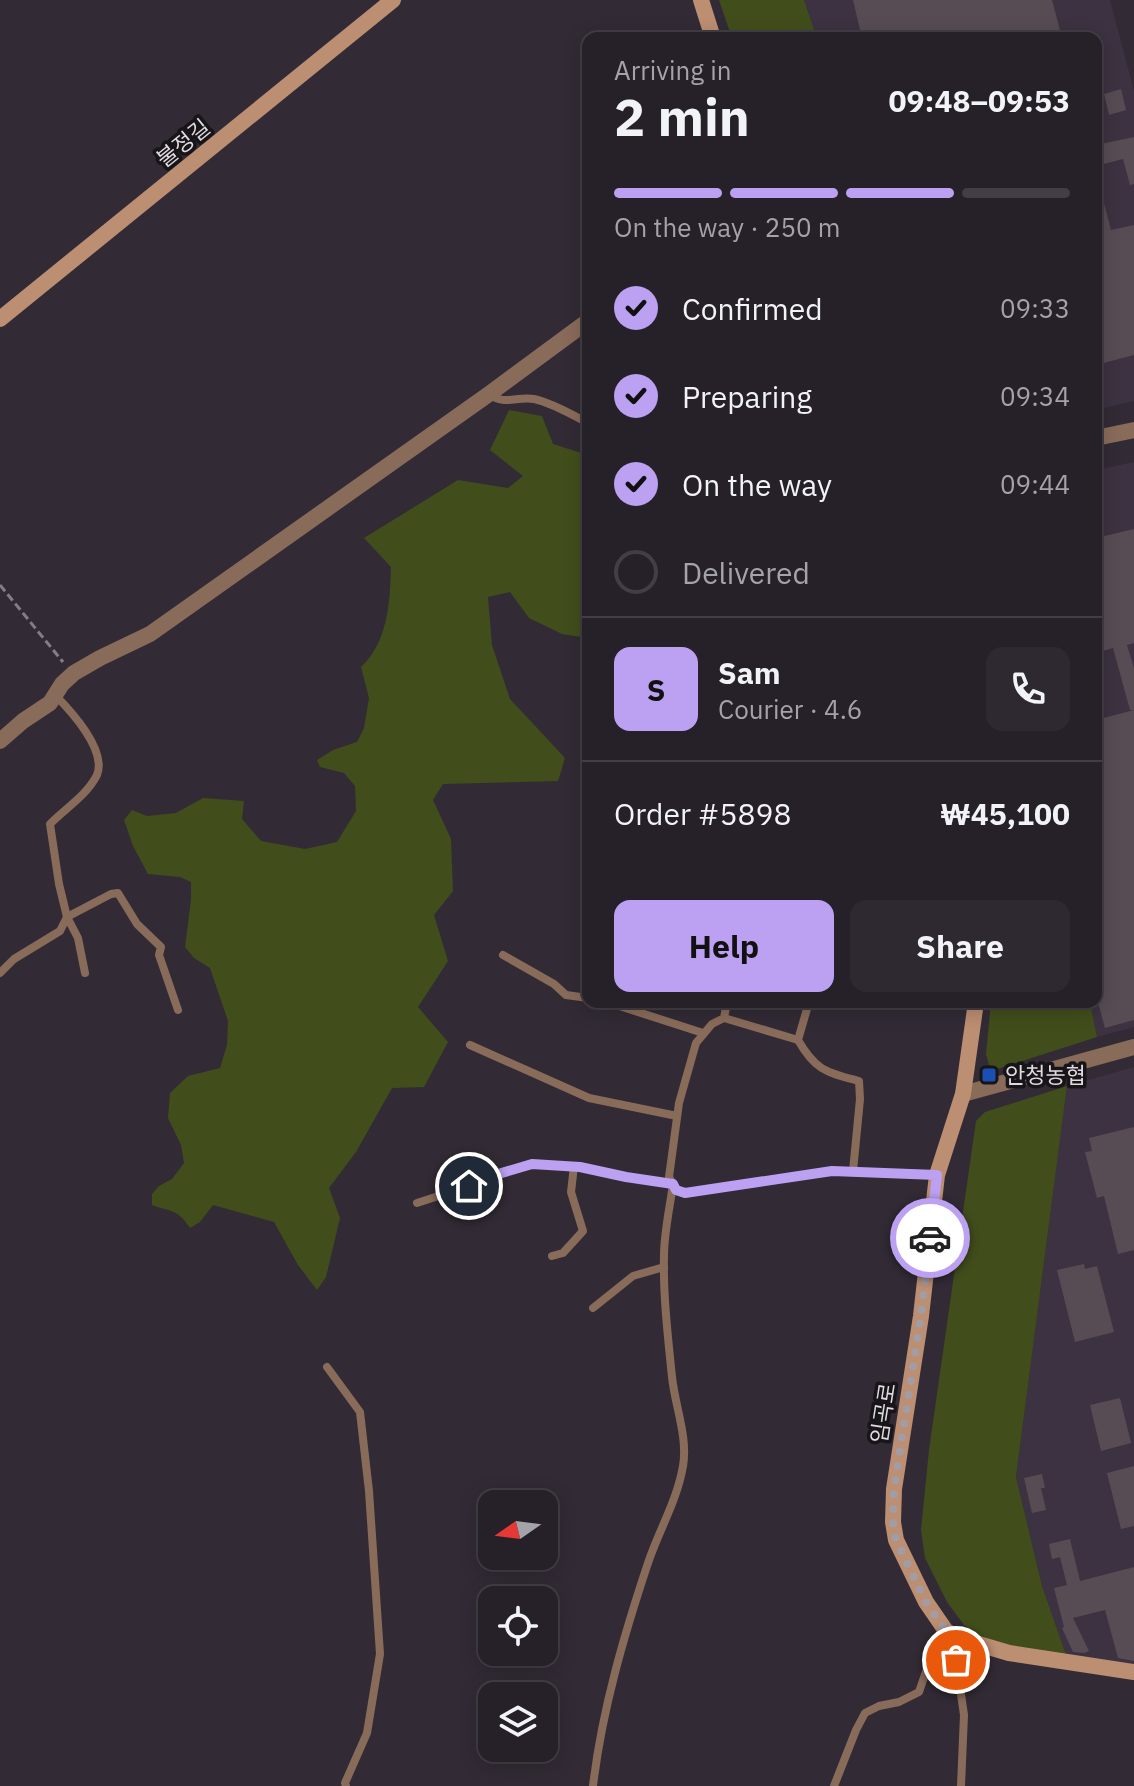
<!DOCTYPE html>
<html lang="en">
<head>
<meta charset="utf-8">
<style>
	:root { --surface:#262028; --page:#2e2830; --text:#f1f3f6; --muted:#a4a3a8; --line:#423e45; --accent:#bca0f2 }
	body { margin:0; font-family:"IBM Plex Sans","Noto Sans KR",sans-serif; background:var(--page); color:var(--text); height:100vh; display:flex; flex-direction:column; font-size:30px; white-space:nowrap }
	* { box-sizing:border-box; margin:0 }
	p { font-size:26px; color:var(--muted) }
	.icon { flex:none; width:44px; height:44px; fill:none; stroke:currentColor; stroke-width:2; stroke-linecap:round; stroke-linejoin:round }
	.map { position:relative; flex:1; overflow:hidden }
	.details { position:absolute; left:582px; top:32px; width:520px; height:976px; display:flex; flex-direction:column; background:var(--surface); border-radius:16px; box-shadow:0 4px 20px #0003,0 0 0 2px var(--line) }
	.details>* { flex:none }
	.needle { width:52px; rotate:256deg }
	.fabs { position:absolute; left:478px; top:1490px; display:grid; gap:16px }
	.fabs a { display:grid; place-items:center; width:80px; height:80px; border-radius:16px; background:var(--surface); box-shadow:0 4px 20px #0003,0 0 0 2px var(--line); font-size:40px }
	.pin { position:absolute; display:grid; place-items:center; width:68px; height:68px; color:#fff; margin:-34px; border:4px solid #fff; border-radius:50%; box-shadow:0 2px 8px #0007 }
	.courier { position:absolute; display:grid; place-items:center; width:80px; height:80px; margin:-40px; border:6px solid #bca0f2; border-radius:50%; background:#fff; color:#222; box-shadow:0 2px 10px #0007 }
	.overview em { font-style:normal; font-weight:800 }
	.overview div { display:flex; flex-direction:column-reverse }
	.overview { display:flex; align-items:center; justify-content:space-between; height:136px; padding:0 32px }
	h1 { font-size:52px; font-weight:800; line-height:60px }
	.bar { display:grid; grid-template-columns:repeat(4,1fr); gap:12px 8px; align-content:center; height:96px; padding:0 32px }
	.bar i { height:10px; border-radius:6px; background:var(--line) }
	.bar .current { background:var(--accent) }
	.bar p { grid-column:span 4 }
	.line { display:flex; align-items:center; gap:20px; padding:0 32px; border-top:2px solid var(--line) }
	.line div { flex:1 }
	.round { display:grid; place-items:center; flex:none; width:84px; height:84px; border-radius:16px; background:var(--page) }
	ol { padding:0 32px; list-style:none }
	li { display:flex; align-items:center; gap:24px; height:88px }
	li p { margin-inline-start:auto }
	li .icon { padding:8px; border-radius:50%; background:var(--accent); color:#111; stroke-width:4 }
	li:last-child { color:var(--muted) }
	li i { width:44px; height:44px; border:4px solid var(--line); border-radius:50% }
	.button { display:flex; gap:16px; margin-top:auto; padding:16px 32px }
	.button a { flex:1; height:92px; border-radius:16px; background:var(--accent); color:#111; font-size:32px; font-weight:800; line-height:92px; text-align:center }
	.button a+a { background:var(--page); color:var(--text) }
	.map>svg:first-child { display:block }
</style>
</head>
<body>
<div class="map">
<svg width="1134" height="1786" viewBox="0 0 1134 1786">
	<rect width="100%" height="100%" fill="#322b35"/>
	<!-- built -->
	<g fill="#3c3241">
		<path d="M 804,0 L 1110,0 L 1134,91 L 1134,401 L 1096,410 L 1096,38 L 817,38 Z"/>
		<path d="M 1134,462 L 1134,1027 L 1097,1037 L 1090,1002 L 1096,1002 L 1096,470 Z"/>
		<path d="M 1134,1067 L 1134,1674 L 1070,1666 L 1042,1586 L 1016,1477 L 1067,1086 Z"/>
	</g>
	<!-- green -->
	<g fill="#414e1b">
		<path d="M 719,0 L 804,0 L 817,38 L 732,38 Z"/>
		<path d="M 509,410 L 542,416 L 553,444 L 588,455 L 588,533 L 586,534 L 588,638 L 562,634 L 529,618 L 510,592 L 488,597 L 492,645 L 510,699 L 565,758 L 558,781 L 443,784 L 433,800 L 451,839 L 453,891 L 434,915 L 448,961 L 418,1007 L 448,1042 L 424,1087 L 392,1088 L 356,1152 L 329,1188 L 340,1218 L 326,1277 L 317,1290 L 298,1265 L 274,1222 L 213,1205 L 200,1222 L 190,1228 C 178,1209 171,1212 152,1205 L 152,1194 L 159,1186 L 172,1179 L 184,1163 L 181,1145 L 168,1118 L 170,1093 L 188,1076 L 220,1068 L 227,1045 L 228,1021 L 210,968 L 194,958 L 185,947 L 191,900 L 191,882 L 180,877 L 148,874 L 133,846 L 124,820 L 132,810 L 147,816 L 176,813 L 203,798 L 244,801 L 242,819 L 261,841 L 305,849 L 337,842 L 356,811 L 355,786 L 344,773 L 320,767 L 317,760 L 333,750 L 357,742 L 364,728 L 369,698 L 361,667 C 388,642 390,602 391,567 L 364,538 L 458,480 L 508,488 L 523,476 L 490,450 Z"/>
		<path d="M 991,1002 L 1090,1002 L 1097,1037 L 997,1069 L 989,1065 L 986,1054 Z"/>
		<path d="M 1067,1086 L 1016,1477 L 1042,1586 L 1070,1666 L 984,1642 L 964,1625 L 947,1602 L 925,1558 L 921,1530 L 929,1450 L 976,1121 L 985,1112 Z"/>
	</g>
	<!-- building -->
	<g fill="#574c54">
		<path d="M 853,0 L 1052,0 L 1062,38 L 862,38 Z"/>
		<path d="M 1121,89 L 1126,110 L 1109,115 L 1104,94 Z"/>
		<path d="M 1134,137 L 1134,184 L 1130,185 L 1123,159 L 1096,166 L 1096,145 Z"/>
		<path d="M 1100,188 L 1111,230 L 1134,225 L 1134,355 L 1096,365 L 1096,189 Z"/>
		<path d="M 1134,529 L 1134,643 L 1127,645 L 1134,668 L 1134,1020 L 1105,1028 L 1096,995 L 1096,720 L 1134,710 L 1130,710 L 1113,648 L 1096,653 L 1096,538 Z"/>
		<path d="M 1134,1127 L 1134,1250 L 1118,1254 L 1104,1196 L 1097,1198 L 1085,1152 L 1092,1151 L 1089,1138 Z"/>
		<path d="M 1084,1264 L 1085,1269 L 1097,1266 L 1114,1332 L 1075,1342 L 1057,1270 Z"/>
		<path d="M 1120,1398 L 1131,1443 L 1101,1451 L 1090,1405 Z"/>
		<path d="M 1134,1466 L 1134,1526 L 1121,1529 L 1107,1473 Z"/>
		<path d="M 1042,1474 L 1045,1488 L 1041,1488 L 1046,1510 L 1032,1513 L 1024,1478 Z"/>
		<path d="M 1070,1539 L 1080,1581 L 1134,1567 L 1134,1661 L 1118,1658 L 1105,1610 L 1073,1618 L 1089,1651 L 1084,1653 L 1073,1652 L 1062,1628 L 1064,1627 L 1054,1588 L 1067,1585 L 1060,1557 L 1052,1559 L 1049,1544 Z"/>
	</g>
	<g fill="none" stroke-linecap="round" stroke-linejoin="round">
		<!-- path -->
		<path stroke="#837e86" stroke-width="3" stroke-dasharray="8 4" stroke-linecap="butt" d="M 0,585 L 63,662"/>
		<!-- lane -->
		<g stroke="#896b5a" stroke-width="8">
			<path d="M 489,394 C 505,406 516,396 534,399 C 550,402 573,415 588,423"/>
			<path d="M 55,695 C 71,711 107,750 97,775 C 94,781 87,790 82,795 C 72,805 60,814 50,824 L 59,884 L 67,917 L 78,938 L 85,973"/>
			<path d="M 503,955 L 554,984 L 566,995 L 588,998"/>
			<path d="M 0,973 L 14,959 L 60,931 L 67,917 L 111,894 L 118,893 L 137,924 L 161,947 L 159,955 L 178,1010"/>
			<path d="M 607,1002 L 703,1033"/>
			<path d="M 727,1002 L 724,1018 L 712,1024 L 696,1043 L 679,1103 L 669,1177 L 676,1190 L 685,1193 L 832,1171 L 937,1175"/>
			<path d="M 809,1002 L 798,1040 C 816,1071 826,1072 859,1081 L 860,1099 L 853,1171"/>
			<path d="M 724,1018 L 798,1040"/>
			<path d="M 470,1045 L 589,1098 L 677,1116"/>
			<path d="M 417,1203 L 469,1186 L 495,1175 L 532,1164 L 580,1167 L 626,1177 L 673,1184 C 670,1207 664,1232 664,1256 C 663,1296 668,1337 672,1377 C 675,1406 688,1437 683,1466 C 677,1501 659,1530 648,1563 C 624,1635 602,1710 593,1786"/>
			<path d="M 552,1256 L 563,1253 L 583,1231 L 571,1192 L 574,1166"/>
			<path d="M 593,1308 L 633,1276 L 664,1267"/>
			<path d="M 327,1367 L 360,1412 L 369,1491 L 380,1654 L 367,1733 L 345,1783 L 346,1786"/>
			<path d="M 958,1638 L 956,1660 L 964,1715 L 961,1786"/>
			<path d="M 834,1786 L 856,1730 L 865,1713 L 879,1706 L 899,1702 L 919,1692 L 936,1642 L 943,1628"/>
		</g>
		<!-- street -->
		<g stroke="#896b5a" stroke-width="16">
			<path d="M 1096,438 L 1134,430"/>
			<path d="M 0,741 L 23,721 L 50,703 L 62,684 L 74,673 L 100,658 L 150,634 L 489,394 L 588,321"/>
			<path d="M 963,1094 L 1134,1047"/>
		</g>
		<!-- secondary -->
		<g stroke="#bc8e72" stroke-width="16">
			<path d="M 701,0 L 713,38"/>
			<path d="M 0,319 L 393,0"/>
			<path d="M 976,1002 L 963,1094 L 937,1175 L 921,1316 L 894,1489 L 893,1522 L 896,1540 L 926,1602 L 946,1631 L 958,1638 L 1009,1653 L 1134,1672"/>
		</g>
	</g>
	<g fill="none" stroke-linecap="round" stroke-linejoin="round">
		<!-- done -->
		<path stroke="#a29da4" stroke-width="8" stroke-dasharray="0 14.4" d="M 930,1238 L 921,1316 L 894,1489 L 893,1522 L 896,1540 L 926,1602 L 946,1631 L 958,1638 L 956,1660"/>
		<!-- route -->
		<path stroke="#bca0f2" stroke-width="10" d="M 469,1186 L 495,1175 L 532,1164 L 580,1167 L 626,1177 L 673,1184 L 676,1190 L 685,1193 L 832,1171 L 937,1175 L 930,1238"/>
	</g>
	<!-- markers -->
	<rect fill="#1a4fb4" stroke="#181519" stroke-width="3" x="981" y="1067" width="16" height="16" rx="4"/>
	<g text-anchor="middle" stroke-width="7" stroke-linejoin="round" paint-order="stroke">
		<!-- street labels -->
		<g font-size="22" fill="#dedae0" stroke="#181519">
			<text transform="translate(183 143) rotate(-39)" y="8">불정길</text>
			<text transform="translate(883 1413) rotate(-81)" y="8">임곡로</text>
		</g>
		<!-- poi labels -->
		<g font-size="22" fill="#dedae0" stroke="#181519" text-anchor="start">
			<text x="1005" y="1083">안청농협</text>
		</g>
	</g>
</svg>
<div class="fabs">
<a><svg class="needle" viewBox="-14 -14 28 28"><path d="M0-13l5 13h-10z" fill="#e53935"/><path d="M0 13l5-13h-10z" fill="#a4a3a8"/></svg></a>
<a><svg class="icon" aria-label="locate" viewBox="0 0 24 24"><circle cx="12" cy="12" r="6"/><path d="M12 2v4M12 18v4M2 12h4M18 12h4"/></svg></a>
<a><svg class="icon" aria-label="layers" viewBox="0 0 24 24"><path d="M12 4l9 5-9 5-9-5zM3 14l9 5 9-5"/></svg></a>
</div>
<div class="pin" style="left:956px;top:1660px;background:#ea580c"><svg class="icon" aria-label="bag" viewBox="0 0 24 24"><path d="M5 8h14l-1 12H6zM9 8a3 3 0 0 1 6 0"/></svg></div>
<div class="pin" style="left:469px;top:1186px;background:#1f2937"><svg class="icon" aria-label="home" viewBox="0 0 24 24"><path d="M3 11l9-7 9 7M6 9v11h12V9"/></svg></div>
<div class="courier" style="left:930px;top:1238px"><svg class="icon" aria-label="car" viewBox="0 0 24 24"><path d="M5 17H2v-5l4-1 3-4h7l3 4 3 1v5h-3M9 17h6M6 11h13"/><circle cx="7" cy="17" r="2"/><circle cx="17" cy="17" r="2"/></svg></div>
<section class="details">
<div class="overview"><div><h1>2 min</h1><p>Arriving in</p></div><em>09:48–09:53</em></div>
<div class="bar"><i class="current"></i><i class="current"></i><i class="current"></i><i></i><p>On the way · 250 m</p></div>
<ol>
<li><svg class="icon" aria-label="check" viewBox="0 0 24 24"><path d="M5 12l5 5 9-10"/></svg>Confirmed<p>09:33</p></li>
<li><svg class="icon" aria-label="check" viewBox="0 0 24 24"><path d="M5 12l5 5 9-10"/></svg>Preparing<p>09:34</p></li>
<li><svg class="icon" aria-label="check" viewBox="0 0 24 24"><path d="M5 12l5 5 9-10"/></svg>On the way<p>09:44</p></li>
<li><i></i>Delivered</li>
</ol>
<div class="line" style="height:144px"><b class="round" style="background:var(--accent);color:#111">S</b><div><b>Sam</b><p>Courier · 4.6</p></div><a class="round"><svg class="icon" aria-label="phone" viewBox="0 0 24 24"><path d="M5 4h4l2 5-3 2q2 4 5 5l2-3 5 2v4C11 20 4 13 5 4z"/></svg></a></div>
<div class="line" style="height:104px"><div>Order #5898</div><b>₩45,100</b></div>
<div class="button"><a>Help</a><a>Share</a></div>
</section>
</div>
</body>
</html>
